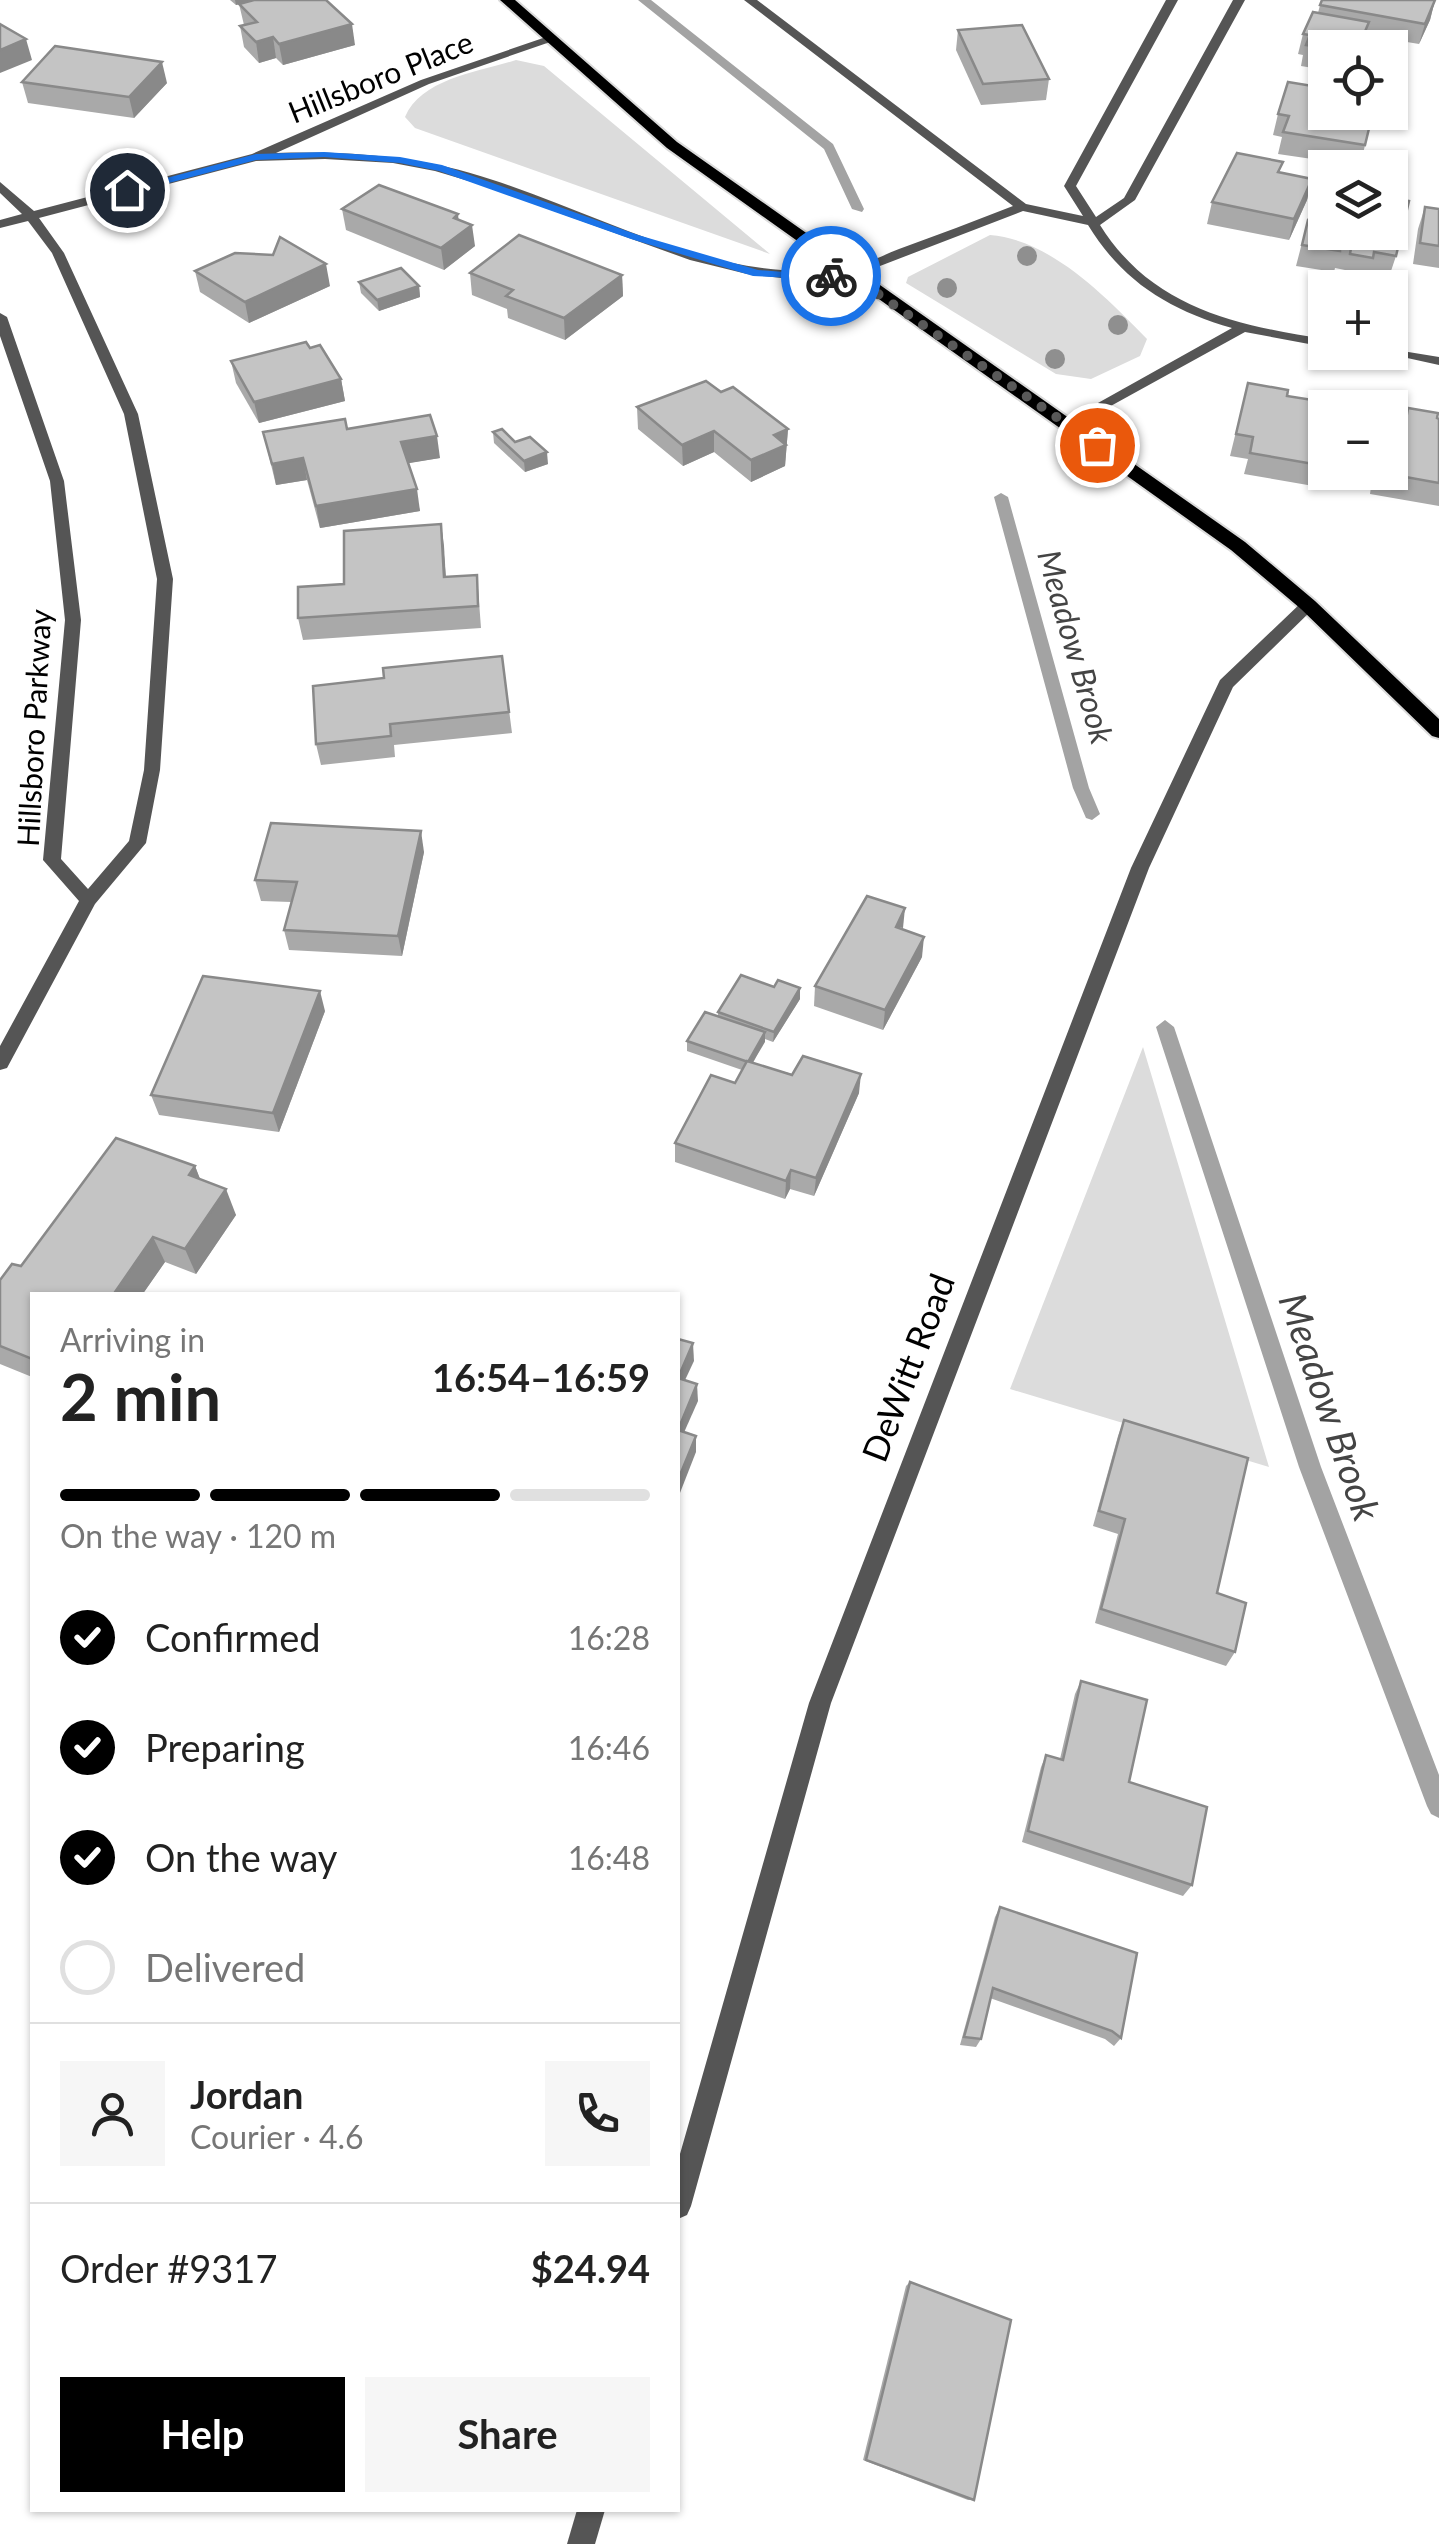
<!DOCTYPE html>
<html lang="en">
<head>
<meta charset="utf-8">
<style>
	:root { --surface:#fff; --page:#f6f6f6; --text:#222; --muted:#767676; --line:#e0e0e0; --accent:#000 }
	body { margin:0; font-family:Lato,sans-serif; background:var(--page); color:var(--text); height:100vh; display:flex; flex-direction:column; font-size:38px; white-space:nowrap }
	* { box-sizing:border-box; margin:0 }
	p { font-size:32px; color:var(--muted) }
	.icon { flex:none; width:55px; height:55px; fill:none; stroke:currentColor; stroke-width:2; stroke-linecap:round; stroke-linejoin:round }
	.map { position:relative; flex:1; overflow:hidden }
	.drawer { position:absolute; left:30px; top:1292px; width:650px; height:1220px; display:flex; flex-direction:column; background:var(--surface); border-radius:0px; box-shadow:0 2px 8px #0004 }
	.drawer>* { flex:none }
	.buttons { position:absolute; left:1308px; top:30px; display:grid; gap:20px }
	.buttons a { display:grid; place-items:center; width:100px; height:100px; border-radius:0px; background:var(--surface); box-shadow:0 2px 8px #0004; font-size:50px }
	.pin { position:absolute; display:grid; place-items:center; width:85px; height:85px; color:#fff; margin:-42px; border:5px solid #fff; border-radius:50%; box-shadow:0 2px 10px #0007 }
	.courier { position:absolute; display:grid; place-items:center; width:100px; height:100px; margin:-50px; border:8px solid #1a73e8; border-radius:50%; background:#fff; color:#222; box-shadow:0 2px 12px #0007 }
	.summary em { font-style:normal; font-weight:700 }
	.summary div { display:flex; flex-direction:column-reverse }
	.summary { display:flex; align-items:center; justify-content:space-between; height:170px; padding:0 30px }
	h1 { font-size:65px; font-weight:700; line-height:75px }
	.bar { display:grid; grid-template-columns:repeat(4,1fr); gap:15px 10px; align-content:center; height:120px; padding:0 30px }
	.bar i { height:12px; border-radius:8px; background:var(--line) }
	.bar .selected { background:var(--accent) }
	.bar p { grid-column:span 4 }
	.line { display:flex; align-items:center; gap:25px; padding:0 30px; border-top:2px solid var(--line) }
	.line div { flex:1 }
	.round { display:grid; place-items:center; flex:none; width:105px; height:105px; border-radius:0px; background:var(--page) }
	ol { padding:0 30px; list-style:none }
	li { display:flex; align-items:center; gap:30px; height:110px }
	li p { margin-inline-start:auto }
	li .icon { padding:10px; border-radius:50%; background:var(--accent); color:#fff; stroke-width:4 }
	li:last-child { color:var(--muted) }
	li i { width:55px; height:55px; border:5px solid var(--line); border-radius:50% }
	.primary-button { display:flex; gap:20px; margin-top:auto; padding:20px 30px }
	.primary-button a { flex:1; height:115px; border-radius:0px; background:var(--accent); color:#fff; font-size:40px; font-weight:700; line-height:115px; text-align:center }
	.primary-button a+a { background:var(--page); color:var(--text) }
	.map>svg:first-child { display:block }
</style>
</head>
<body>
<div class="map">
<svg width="1439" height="2544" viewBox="0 0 1439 2544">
	<rect width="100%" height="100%" fill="#fff"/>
	<!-- green -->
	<g fill="#dcdcdc">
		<path d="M 516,60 L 544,66 L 770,254 L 415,128 L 405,117 C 422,78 479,72 516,60 Z"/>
		<path d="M 990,235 C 1051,240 1106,297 1147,339 L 1140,356 L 1091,379 L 1056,374 L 906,283 L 908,277 Z"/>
		<path d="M 1143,1047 L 1269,1467 L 1010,1389 Z"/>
	</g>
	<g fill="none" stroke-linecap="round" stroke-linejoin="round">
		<!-- stream -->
		<g fill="#a3a3a3" fill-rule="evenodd">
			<path d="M 638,0 L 651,0 L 833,144 L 864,209 L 862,212 L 852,209 L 824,149 Z"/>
			<path d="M 1001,493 L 1008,497 L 1089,788 L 1100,814 L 1092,820 L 1086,818 L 1073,788 L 994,497 Z"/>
			<path d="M 1165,1020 L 1174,1027 L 1321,1467 L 1439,1775 L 1439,1818 L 1431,1814 L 1427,1806 L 1299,1467 L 1156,1027 Z"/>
		</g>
		<defs>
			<path id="primary" d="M 500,0 L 515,0 L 677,142 L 1245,542 L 1315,601 L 1439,719 L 1439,738 L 1432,736 L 1301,609 L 1231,550 L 667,148 Z"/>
		</defs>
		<!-- primary casing -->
		<use href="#primary" stroke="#dbdbdb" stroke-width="4"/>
		<!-- minor -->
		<g fill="#555" fill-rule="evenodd">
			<path d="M 744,0 L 757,0 L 1026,204 L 1083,216 L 1064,186 L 1166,0 L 1178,0 L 1076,186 L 1096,217 L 1124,198 L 1233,0 L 1245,0 L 1135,200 L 1100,225 C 1152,308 1235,325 1325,339 L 1325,347 L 1245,332 L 1069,429 L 1062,425 L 1064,422 L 1232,328 C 1169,310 1122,281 1088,225 L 1023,211 L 854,276 L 799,280 L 747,274 L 690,260 L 482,185 L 435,171 L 393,163 L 325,159 L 256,161 L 39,218 L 64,253 L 138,414 L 173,579 L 160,770 L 146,843 L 95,904 L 7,1068 L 0,1070 L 0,1046 L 79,901 L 43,860 L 65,620 L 50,481 L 0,336 L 0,313 L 7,317 L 64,481 L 81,620 L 61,859 L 88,889 L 129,841 L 144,770 L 157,579 L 124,414 L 52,253 L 28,221 L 0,228 L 0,220 L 22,214 L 0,193 L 0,182 L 34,211 L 252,154 L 421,80 L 549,36 L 553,37 L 553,41 L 429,84 L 276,153 C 351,151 421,156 493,180 C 606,217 720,284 842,269 C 861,267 881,256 899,249 C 937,235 975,221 1013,206 Z"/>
			<path d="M 1390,349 L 1439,357 L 1439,365 L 1380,352 L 1390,352 Z"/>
			<path d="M 1308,600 L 1316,605 L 1313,609 L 1233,687 L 1149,868 L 831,1703 L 691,2206 L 687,2215 L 678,2219 L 678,2161 L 809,1703 L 1131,868 L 1220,680 L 1303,601 Z"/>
			<path d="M 577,2510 L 605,2510 L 595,2544 L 567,2544 Z"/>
		</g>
		<!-- primary -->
		<use href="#primary" fill="#000" fill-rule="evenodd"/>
	</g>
	<!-- trees -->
	<g fill="#8f8f8f">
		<circle cx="1027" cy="256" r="10"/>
		<circle cx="947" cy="288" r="10"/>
		<circle cx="1118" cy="325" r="10"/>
		<circle cx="1055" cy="359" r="10"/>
	</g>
	<!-- wall -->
	<g fill="#a9a9a9">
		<path d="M 230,0 L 254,0 L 355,45 L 283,65 L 276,58 L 259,63 L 244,47 L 240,26 L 244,25 L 239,4 L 236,5 Z"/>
		<path d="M 1435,0 L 1430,20 L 1419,44 L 1365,35 L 1361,48 L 1325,48 L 1325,70 L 1301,66 L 1303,55 L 1298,54 L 1303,34 L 1318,13 L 1320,5 Z"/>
		<path d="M 958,30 L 1049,79 L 1046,100 L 981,105 L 956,50 Z"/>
		<path d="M 22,82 L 167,83 L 134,118 L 28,103 Z"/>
		<path d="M 1373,112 L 1360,166 L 1278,154 L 1282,137 L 1273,135 L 1278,114 Z"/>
		<path d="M 1312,179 L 1307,200 L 1289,240 L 1207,224 L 1212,202 Z"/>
		<path d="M 1397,199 L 1396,256 L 1389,277 L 1368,274 L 1367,279 L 1344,275 L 1345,270 L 1335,268 L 1334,272 L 1296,266 L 1308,220 L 1325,232 Z"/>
		<path d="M 1425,207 L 1439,209 L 1439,268 L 1413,264 L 1418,229 Z"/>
		<path d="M 342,209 L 459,220 L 475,246 L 444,270 L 346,230 Z"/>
		<path d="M 195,271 L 330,286 L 249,323 L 200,292 Z"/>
		<path d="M 470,273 L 622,275 L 623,296 L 565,340 L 508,318 L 507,309 L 472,295 Z"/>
		<path d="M 359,282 L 419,286 L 420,297 L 379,311 L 361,293 Z"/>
		<path d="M 310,348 L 341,379 L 345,401 L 259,423 L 236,383 L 231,361 Z"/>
		<path d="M 1248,383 L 1325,408 L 1325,472 L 1330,472 L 1325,488 L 1244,474 L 1248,459 L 1230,456 Z"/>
		<path d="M 721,392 L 788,429 L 785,466 L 751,482 L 714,452 L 683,466 L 638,429 L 637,407 Z"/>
		<path d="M 1360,399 L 1392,404 L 1391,411 L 1406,414 L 1408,408 L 1438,413 L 1437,418 L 1439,419 L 1439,506 L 1370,494 L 1373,472 L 1390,472 L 1390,408 L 1358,408 Z"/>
		<path d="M 347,429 L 440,458 L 408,463 L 420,511 L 320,528 L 307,480 L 276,485 L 263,432 Z"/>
		<path d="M 493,432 L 515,442 L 548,464 L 525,472 L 494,443 Z"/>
		<path d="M 441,524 L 446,577 L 477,575 L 481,628 L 303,640 L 298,618 L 344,584 Z"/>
		<path d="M 502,656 L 512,733 L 394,745 L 395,757 L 321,765 L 316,744 L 384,678 Z"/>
		<path d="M 424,852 L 402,956 L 289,950 L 284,930 L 291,902 L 261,901 L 255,880 Z"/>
		<path d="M 922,957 L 883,1030 L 814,1006 L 815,986 Z"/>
		<path d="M 800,999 L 773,1042 L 765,1039 L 753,1063 L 859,1093 L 814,1196 L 790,1189 L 785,1199 L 675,1162 L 675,1143 L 735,1083 L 742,1070 L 687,1051 L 687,1041 L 718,1016 L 718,1012 Z"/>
		<path d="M 325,1011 L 279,1132 L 159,1115 L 151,1095 Z"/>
		<path d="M 195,1166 L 200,1179 L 236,1215 L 196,1274 L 165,1262 L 142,1295 L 32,1295 L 32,1377 L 0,1364 L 0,1280 L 21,1266 Z"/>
		<path d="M 1124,1420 L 1217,1593 L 1235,1652 L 1226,1666 L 1095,1623 L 1118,1534 L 1093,1526 L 1118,1436 Z"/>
		<path d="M 1081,1681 L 1129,1782 L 1192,1885 L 1183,1896 L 1022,1842 L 1041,1767 L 1046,1755 L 1060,1759 L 1075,1694 Z"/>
		<path d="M 1000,1907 L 1121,2038 L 1114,2046 L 1105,2039 L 990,1998 L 981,2039 L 976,2047 L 960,2045 L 995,1917 Z"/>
		<path d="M 910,2282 L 974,2500 L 968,2500 L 863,2460 L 906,2286 Z"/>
	</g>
	<!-- shaded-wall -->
	<g fill="#898989">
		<path d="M 235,0 L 254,0 L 236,5 Z"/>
		<path d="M 1435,0 L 1430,20 L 1419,44 L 1425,24 Z"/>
		<path d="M 1369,22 L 1361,48 L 1358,48 Z"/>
		<path d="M 352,24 L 355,45 L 283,65 L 279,44 Z"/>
		<path d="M 273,37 L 276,58 L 259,63 L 256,42 Z"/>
		<path d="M 26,39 L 32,60 L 0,73 L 0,50 Z"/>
		<path d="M 162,62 L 167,83 L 134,118 L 129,97 Z"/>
		<path d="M 1312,179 L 1307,200 L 1289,240 L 1294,219 Z"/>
		<path d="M 458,214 L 460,234 L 472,225 L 475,246 L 444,270 L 441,248 L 454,218 Z"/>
		<path d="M 326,264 L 330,286 L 249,323 L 245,302 Z"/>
		<path d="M 622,275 L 623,296 L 565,340 L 564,318 Z"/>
		<path d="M 419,286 L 420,297 L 379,311 L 377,300 Z"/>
		<path d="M 341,379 L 345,401 L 259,423 L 254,402 Z"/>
		<path d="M 788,429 L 785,466 L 751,482 L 751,460 L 774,435 Z"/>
		<path d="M 714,431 L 714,452 L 683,466 L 682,445 Z"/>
		<path d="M 437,436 L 440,458 L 404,464 L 401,442 Z"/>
		<path d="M 547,452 L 548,464 L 525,472 L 524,461 Z"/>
		<path d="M 303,458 L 307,480 L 276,485 L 272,464 Z"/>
		<path d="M 417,489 L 420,511 L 320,528 L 316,506 Z"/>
		<path d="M 441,524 L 444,546 L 447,598 L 444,577 Z"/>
		<path d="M 421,831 L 424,852 L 402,956 L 398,936 Z"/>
		<path d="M 905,908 L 903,928 L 896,927 Z"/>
		<path d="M 924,937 L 922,957 L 883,1030 L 885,1010 Z"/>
		<path d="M 800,988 L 800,999 L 773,1042 L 774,1032 Z"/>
		<path d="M 320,991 L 325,1011 L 279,1132 L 273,1113 Z"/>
		<path d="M 765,1032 L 765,1042 L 747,1072 L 748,1062 Z"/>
		<path d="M 861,1074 L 859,1093 L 814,1196 L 816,1178 Z"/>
		<path d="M 195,1166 L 205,1192 L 189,1175 Z"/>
		<path d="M 791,1170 L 790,1189 L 785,1199 L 786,1181 Z"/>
		<path d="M 226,1189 L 236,1215 L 196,1274 L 185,1249 Z"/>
		<path d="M 153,1237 L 165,1262 L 142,1295 L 113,1295 Z"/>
		<path d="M 693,1343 L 694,1361 L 678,1395 L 678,1378 Z"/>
		<path d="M 697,1384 L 698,1401 L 678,1446 L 678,1430 Z"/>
		<path d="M 696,1436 L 696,1452 L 678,1498 L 678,1480 Z"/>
	</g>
	<!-- building -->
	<g fill="#c4c4c4" stroke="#898989" stroke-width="2.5">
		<path d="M 254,0 L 326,0 L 352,24 L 279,44 L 273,37 L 256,42 L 240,26 L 257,22 L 239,4 Z"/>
		<path d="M 1322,0 L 1435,0 L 1425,24 L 1320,5 Z"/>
		<path d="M 1313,12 L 1369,22 L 1358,48 L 1325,48 L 1306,45 L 1310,35 L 1303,34 Z"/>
		<path d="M 0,24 L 26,39 L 0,50 Z"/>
		<path d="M 1022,25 L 1049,79 L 983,84 L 958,30 Z"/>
		<path d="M 55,46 L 162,62 L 129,97 L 22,82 Z"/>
		<path d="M 1288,82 L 1325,88 L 1325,112 L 1373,112 L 1365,145 L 1283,132 L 1289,116 L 1278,114 Z"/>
		<path d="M 1237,153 L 1283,162 L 1278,172 L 1312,179 L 1294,219 L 1212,202 Z"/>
		<path d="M 379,185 L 458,214 L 454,218 L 472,225 L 441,248 L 342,209 Z"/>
		<path d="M 1390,186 L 1400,188 L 1397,199 L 1409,201 L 1396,256 L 1374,252 L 1373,258 L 1350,254 L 1351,248 L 1340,247 L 1340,251 L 1302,245 L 1308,220 L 1325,223 L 1325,232 L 1390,232 Z"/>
		<path d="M 1425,207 L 1439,209 L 1439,246 L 1420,243 Z"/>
		<path d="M 519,235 L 622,275 L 564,318 L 506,296 L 513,290 L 470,273 Z"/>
		<path d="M 280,237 L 326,264 L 245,302 L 195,271 L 235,253 L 273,255 Z"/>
		<path d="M 401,268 L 419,286 L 377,300 L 359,282 Z"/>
		<path d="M 306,342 L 310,348 L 320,345 L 341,379 L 254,402 L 231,361 Z"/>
		<path d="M 706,381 L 721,392 L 733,387 L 788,429 L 774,435 L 786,445 L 751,460 L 714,431 L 682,445 L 637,407 Z"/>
		<path d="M 1248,383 L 1288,390 L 1287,396 L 1344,405 L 1343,408 L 1325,408 L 1325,466 L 1250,453 L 1253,437 L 1236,434 Z"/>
		<path d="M 1360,399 L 1392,404 L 1391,411 L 1407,414 L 1408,408 L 1438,413 L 1437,418 L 1439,419 L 1439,483 L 1378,472 L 1390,472 L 1390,408 L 1359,408 Z"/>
		<path d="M 430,415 L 437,436 L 401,442 L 417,489 L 316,506 L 303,458 L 272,464 L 263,432 L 345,419 L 347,429 Z"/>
		<path d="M 502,429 L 515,442 L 530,437 L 547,452 L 524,461 L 493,432 Z"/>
		<path d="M 441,524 L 444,577 L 477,575 L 478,606 L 298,618 L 298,587 L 344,584 L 344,531 Z"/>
		<path d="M 502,656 L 509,712 L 390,724 L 391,736 L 316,744 L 313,686 L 384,678 L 383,668 Z"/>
		<path d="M 271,823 L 421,831 L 398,936 L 284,930 L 297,882 L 255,880 Z"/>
		<path d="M 867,896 L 905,908 L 896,927 L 924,937 L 885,1010 L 815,986 Z"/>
		<path d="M 741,975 L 774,987 L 778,980 L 800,988 L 774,1032 L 718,1012 Z"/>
		<path d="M 203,976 L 320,991 L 273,1113 L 151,1095 Z"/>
		<path d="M 705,1012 L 765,1032 L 748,1062 L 687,1041 Z"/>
		<path d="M 803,1056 L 861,1074 L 816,1178 L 791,1170 L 786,1181 L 675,1143 L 711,1075 L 735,1083 L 747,1061 L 792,1075 Z"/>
		<path d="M 116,1138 L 195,1166 L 189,1175 L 226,1189 L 185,1249 L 153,1237 L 113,1295 L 32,1295 L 32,1359 L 0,1346 L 0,1280 L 12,1264 L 21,1266 Z"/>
		<path d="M 678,1339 L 693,1343 L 678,1378 Z"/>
		<path d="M 678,1378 L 697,1384 L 678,1430 Z"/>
		<path d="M 1124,1420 L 1248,1458 L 1217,1593 L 1246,1603 L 1235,1652 L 1101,1609 L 1125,1519 L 1099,1511 Z"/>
		<path d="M 678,1430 L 696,1436 L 678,1480 Z"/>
		<path d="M 1081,1681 L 1147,1700 L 1129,1782 L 1207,1807 L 1192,1885 L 1028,1831 L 1046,1755 L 1063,1760 Z"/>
		<path d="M 1000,1907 L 1137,1953 L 1121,2038 L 1112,2031 L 993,1988 L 981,2039 L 964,2037 Z"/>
		<path d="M 910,2282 L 1011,2320 L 974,2500 L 866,2460 Z"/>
	</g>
	<!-- route -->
	<path fill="#1a73e8" d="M 324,152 L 400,157 L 442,165 L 638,235 L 758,270 L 836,276 L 831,280 L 753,276 L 631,239 L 439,171 L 400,163 L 324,157 L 256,160 L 127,194 L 122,190 L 256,154 Z"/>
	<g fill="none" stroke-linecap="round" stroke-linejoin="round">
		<!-- done -->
		<path stroke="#595959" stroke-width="10" stroke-dasharray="0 18" d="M 831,276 L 849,274 L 1097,445"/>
	</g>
	<g text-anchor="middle" stroke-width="10" stroke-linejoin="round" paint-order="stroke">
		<!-- far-street labels -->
		<g font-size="30" fill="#000" stroke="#fff">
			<text transform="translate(381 78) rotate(-22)" y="10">Hillsboro Place</text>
			<text transform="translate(35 728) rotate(-87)" y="10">Hillsboro Parkway</text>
		</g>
		<!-- far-water labels -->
		<g font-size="32" font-style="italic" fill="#444" stroke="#fff">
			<text transform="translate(1075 647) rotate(74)" y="11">Meadow Brook</text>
		</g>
		<!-- street labels -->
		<g font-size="35" fill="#000" stroke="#fff">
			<text transform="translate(909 1368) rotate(-69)" y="12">DeWitt Road</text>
		</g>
		<!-- water labels -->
		<g font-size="38" font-style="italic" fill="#444" stroke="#fff">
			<text transform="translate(1329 1407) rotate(71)" y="13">Meadow Brook</text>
		</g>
	</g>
</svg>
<div class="buttons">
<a><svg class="icon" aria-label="locate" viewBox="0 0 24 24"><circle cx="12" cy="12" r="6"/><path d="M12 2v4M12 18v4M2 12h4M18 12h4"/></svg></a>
<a><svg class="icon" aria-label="layers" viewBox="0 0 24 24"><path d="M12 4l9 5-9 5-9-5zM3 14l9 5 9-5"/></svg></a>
<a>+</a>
<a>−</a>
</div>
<div class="pin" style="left:1097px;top:445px;background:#ea580c"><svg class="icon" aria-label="bag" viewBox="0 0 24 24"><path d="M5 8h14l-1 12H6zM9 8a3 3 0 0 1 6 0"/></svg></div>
<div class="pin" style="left:127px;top:190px;background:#1f2937"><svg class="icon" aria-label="home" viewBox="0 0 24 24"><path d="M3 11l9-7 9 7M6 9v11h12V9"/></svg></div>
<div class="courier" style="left:831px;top:276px"><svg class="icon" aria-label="bike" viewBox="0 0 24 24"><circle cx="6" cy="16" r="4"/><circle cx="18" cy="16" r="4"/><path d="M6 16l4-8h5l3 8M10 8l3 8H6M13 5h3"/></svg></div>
<section class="drawer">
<div class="summary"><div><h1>2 min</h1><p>Arriving in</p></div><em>16:54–16:59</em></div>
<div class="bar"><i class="selected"></i><i class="selected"></i><i class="selected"></i><i></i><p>On the way · 120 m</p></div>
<ol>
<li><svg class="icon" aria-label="check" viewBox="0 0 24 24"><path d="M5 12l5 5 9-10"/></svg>Confirmed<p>16:28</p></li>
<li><svg class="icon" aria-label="check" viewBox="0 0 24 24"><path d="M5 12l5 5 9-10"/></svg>Preparing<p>16:46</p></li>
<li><svg class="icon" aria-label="check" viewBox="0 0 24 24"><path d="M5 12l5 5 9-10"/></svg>On the way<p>16:48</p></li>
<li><i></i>Delivered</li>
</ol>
<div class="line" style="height:180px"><a class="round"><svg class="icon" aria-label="person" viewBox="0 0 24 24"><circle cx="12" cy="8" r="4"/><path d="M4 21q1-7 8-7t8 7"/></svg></a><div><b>Jordan</b><p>Courier · 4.6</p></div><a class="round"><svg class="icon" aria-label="phone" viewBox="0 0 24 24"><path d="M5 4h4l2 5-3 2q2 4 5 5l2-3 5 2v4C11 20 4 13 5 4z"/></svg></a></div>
<div class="line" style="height:130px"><div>Order #9317</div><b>$24.94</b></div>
<div class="primary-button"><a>Help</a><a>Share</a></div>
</section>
</div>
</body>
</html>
